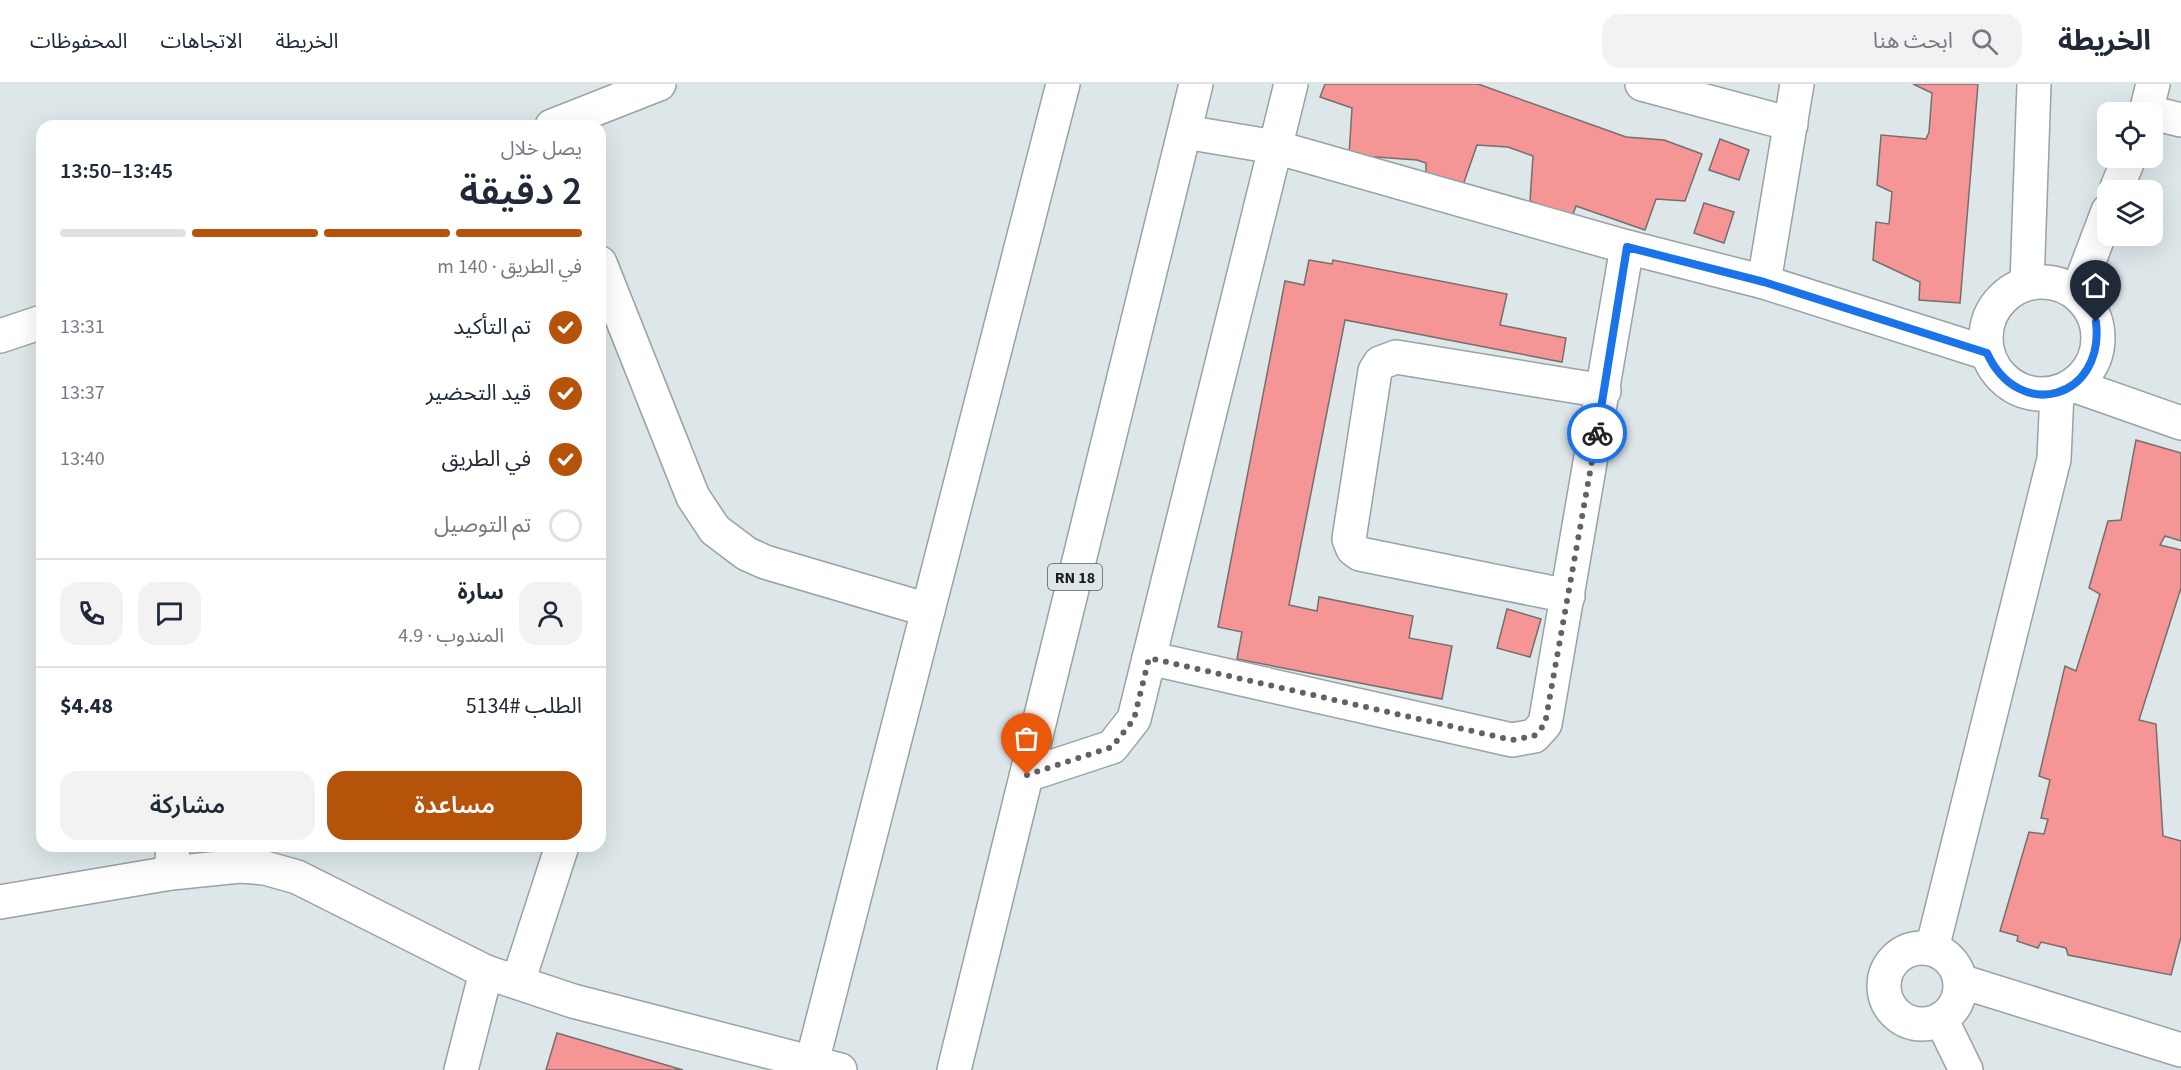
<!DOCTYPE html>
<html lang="ar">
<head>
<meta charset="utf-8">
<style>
	:root { --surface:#fff; --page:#f2f2f3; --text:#1f2937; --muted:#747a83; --line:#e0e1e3; --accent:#b45309 }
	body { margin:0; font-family:"Source Sans 3","Noto Sans Arabic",sans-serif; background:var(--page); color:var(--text); direction:rtl; height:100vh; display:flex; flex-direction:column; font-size:22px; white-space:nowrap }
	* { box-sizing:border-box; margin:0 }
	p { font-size:20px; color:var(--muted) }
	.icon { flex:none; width:33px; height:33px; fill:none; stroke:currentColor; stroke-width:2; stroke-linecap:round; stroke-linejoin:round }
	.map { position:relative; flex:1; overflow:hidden; direction:ltr }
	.details { position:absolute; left:36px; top:36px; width:570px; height:732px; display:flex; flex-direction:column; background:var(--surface); border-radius:18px; box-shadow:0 6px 24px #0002; direction:rtl }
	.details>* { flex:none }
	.tools { position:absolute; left:2097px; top:18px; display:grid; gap:12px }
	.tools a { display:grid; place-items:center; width:66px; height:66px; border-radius:12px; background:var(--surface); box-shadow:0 6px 24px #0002; font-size:30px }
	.pin { position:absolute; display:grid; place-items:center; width:51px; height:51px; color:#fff; margin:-62px -26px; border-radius:50% 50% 50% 0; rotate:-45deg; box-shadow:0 0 6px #0007 }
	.pin .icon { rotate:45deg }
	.courier { position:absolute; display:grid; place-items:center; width:60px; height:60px; margin:-30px; border:4px solid #1a73e8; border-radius:50%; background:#fff; color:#222; box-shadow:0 2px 8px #0007 }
	.head em { font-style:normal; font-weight:600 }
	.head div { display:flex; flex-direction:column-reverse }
	.head { display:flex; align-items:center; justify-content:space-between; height:102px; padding:0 24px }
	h1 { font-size:39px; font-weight:600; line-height:45px }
	.bar { display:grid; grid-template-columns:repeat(4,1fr); gap:9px 6px; align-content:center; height:72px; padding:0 24px }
	.bar i { height:8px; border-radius:4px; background:var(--line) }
	.bar .current { background:var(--accent) }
	.bar p { grid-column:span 4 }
	.line { display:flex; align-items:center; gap:15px; padding:0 24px; border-top:2px solid var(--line) }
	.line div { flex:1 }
	.round { display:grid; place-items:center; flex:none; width:63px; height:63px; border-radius:18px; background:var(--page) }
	ol { padding:0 24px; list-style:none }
	li { display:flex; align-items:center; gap:18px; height:66px }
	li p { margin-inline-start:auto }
	li .icon { padding:6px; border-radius:50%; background:var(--accent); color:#fff; stroke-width:4 }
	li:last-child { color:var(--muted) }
	li i { width:33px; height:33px; border:3px solid var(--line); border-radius:50% }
	.action { display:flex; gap:12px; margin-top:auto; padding:12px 24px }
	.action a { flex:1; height:69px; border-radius:18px; background:var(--accent); color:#fff; font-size:24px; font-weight:600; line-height:69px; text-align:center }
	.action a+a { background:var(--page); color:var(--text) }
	header { display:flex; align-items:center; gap:36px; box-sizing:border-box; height:84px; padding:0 30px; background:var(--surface); border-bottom:2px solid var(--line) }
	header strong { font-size:28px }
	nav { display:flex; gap:33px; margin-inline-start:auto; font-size:21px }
	.search { width:420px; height:54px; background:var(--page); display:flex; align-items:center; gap:15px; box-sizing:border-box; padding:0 21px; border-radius:18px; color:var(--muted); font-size:22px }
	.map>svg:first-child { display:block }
</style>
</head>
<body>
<header>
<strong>الخريطة</strong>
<div class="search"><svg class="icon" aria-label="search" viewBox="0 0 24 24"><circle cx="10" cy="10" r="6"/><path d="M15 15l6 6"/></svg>ابحث هنا</div>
<nav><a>الخريطة</a><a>الاتجاهات</a><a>المحفوظات</a></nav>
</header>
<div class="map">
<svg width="2181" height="986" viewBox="0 0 2181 986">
	<rect width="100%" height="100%" fill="#dde6e9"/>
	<!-- building -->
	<g fill="#f69596" stroke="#766e6d" stroke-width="1.5">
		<path d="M 1325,0 L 1478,0 L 1626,53 L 1664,56 L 1702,70 L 1685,117 L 1656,115 L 1645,146 L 1576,122 L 1572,133 L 1530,117 L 1533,72 L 1508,63 L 1477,61 L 1463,101 L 1426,88 L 1426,79 L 1417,76 L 1349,71 L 1352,24 L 1320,13 Z"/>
		<path d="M 1913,0 L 1978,0 L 1960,219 L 1919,216 L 1920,198 L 1873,176 L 1876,138 L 1889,140 L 1892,108 L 1877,101 L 1881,51 L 1926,55 L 1929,48 L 1932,9 Z"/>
		<path d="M 1720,55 L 1749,66 L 1739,96 L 1709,86 Z"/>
		<path d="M 1704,119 L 1734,128 L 1724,159 L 1694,149 Z"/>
		<path d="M 1309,176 L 1332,180 L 1333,176 L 1507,210 L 1500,241 L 1566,254 L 1562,278 L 1345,236 L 1289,521 L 1317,527 L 1319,513 L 1413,532 L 1409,554 L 1452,562 L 1442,615 L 1237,575 L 1242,548 L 1218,543 L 1285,197 L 1304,201 Z"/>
		<path d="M 2136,356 L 2181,369 L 2181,457 L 2165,452 L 2160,461 L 2181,466 L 2181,504 L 2139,636 L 2156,640 L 2163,752 L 2181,757 L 2181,853 L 2171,891 L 2068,871 L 2066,864 L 2041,858 L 2038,864 L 2017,857 L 2018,852 L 2000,847 L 2029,748 L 2044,750 L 2048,735 L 2041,734 L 2050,696 L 2039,692 L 2065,582 L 2076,587 L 2100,510 L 2089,504 L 2108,437 L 2121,436 Z"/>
		<path d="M 1507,525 L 1541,535 L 1530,573 L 1497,564 Z"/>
		<path d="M 557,949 L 683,986 L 546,986 Z"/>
	</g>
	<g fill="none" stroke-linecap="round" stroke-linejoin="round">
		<defs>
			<g id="minor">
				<path d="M 1642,0 L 1791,40"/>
				<path d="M 2146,28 L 2153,0"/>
				<path d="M 2152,29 L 2181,36"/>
				<path d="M 552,42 L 659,0"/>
				<path d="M 1185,48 L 1275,63 L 1627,163 L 1764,198 L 1987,269"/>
				<path d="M 2116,106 L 2129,74"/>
				<path d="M 600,179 L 693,413 L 715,446 L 747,470 L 765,478 L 928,526"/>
				<circle cx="2042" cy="254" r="56"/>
				<path d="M 1764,198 L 1797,0"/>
				<path d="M 2027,199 L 2034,0"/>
				<path d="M 2077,209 L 2108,127"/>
				<path d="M 0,252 L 42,238"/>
				<path d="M 2073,301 L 2181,339"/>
				<path d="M 1568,512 L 1360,470 L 1353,465 L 1349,455 L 1375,287 L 1380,279 L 1396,273 L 1604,307"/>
				<path d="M 1149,574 L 1512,656 L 1534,652 L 1545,640 L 1627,163"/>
				<path d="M 1027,691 L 1112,663 L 1134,635 L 1291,0"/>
				<path d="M 171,789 L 173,762"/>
				<path d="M 0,818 L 171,789 L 240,782 L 265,784 L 297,793 L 486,888 L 573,917 L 840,986"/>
				<circle cx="1922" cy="902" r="38"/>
				<path d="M 1932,865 L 2054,375 L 2057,308"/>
				<path d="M 1960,897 L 2181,966"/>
				<path d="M 518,898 L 562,762"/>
				<path d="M 1941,935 L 1966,986"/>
				<path d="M 461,986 L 486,888"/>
				<path d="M 810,986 L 1063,0"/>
			</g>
			<path id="major" d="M 954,986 L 1196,0"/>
		</defs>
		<!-- minor casing -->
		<use href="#minor" stroke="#99a2a5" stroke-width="36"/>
		<!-- major casing -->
		<use href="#major" stroke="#99a2a5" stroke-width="36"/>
		<!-- minor -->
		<use href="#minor" stroke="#fff" stroke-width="33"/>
		<!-- major -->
		<use href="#major" stroke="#fff" stroke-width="33"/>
	</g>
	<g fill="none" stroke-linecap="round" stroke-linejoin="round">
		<!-- done -->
		<path stroke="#5e6365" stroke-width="6" stroke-dasharray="0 10.8" d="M 1027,691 L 1112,663 L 1134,635 L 1149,574 L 1512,656 L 1534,652 L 1545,640 L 1597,349"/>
		<!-- route -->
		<path stroke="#1a73e8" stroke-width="8" d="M 1597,349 L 1627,163 L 1764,198 L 1987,269 C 2019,339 2105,315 2096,238"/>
	</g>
	<g text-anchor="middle" stroke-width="5" stroke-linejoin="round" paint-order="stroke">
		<!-- shield labels -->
		<rect fill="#dde6e9" stroke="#54595b" stroke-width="1.5" x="1048" y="480" width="54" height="26" rx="4.5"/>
		<g font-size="16" font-weight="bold" fill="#1a1d1e">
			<text x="1075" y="499">RN 18</text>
		</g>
	</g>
</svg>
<div class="tools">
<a><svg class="icon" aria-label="locate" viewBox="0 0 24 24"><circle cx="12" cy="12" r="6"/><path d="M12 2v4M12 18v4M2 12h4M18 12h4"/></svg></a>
<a><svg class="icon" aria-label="layers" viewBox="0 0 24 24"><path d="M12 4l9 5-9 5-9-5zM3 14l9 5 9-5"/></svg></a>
</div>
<div class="pin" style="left:1027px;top:691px;background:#ea580c"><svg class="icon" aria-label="bag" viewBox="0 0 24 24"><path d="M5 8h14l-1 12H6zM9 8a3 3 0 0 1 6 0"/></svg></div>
<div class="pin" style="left:2096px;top:238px;background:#1f2937"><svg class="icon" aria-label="home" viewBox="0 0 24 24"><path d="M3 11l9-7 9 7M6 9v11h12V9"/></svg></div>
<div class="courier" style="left:1597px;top:349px"><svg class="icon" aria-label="bike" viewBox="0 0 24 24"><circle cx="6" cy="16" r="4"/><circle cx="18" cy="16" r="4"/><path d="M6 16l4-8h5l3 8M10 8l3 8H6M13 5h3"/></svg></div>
<section class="details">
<div class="head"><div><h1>2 دقيقة</h1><p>يصل خلال</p></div><em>13:45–13:50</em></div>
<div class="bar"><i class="current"></i><i class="current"></i><i class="current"></i><i></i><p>في الطريق · 140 m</p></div>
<ol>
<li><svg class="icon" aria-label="check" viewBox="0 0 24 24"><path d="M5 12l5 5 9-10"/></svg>تم التأكيد<p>13:31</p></li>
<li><svg class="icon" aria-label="check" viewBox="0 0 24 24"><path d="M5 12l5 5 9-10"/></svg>قيد التحضير<p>13:37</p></li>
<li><svg class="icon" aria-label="check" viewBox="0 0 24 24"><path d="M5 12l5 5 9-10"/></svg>في الطريق<p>13:40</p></li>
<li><i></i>تم التوصيل</li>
</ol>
<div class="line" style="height:108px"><a class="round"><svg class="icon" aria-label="person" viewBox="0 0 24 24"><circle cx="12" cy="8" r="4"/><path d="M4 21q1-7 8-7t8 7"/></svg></a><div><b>سارة</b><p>المندوب · 4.9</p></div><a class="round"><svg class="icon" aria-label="chat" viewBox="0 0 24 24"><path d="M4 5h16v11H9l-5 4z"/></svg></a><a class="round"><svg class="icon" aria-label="phone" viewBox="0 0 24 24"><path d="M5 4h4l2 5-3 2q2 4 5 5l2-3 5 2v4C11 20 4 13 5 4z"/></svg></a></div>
<div class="line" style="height:78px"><div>الطلب #5134</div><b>$4.48</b></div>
<div class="action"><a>مساعدة</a><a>مشاركة</a></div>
</section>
</div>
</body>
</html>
